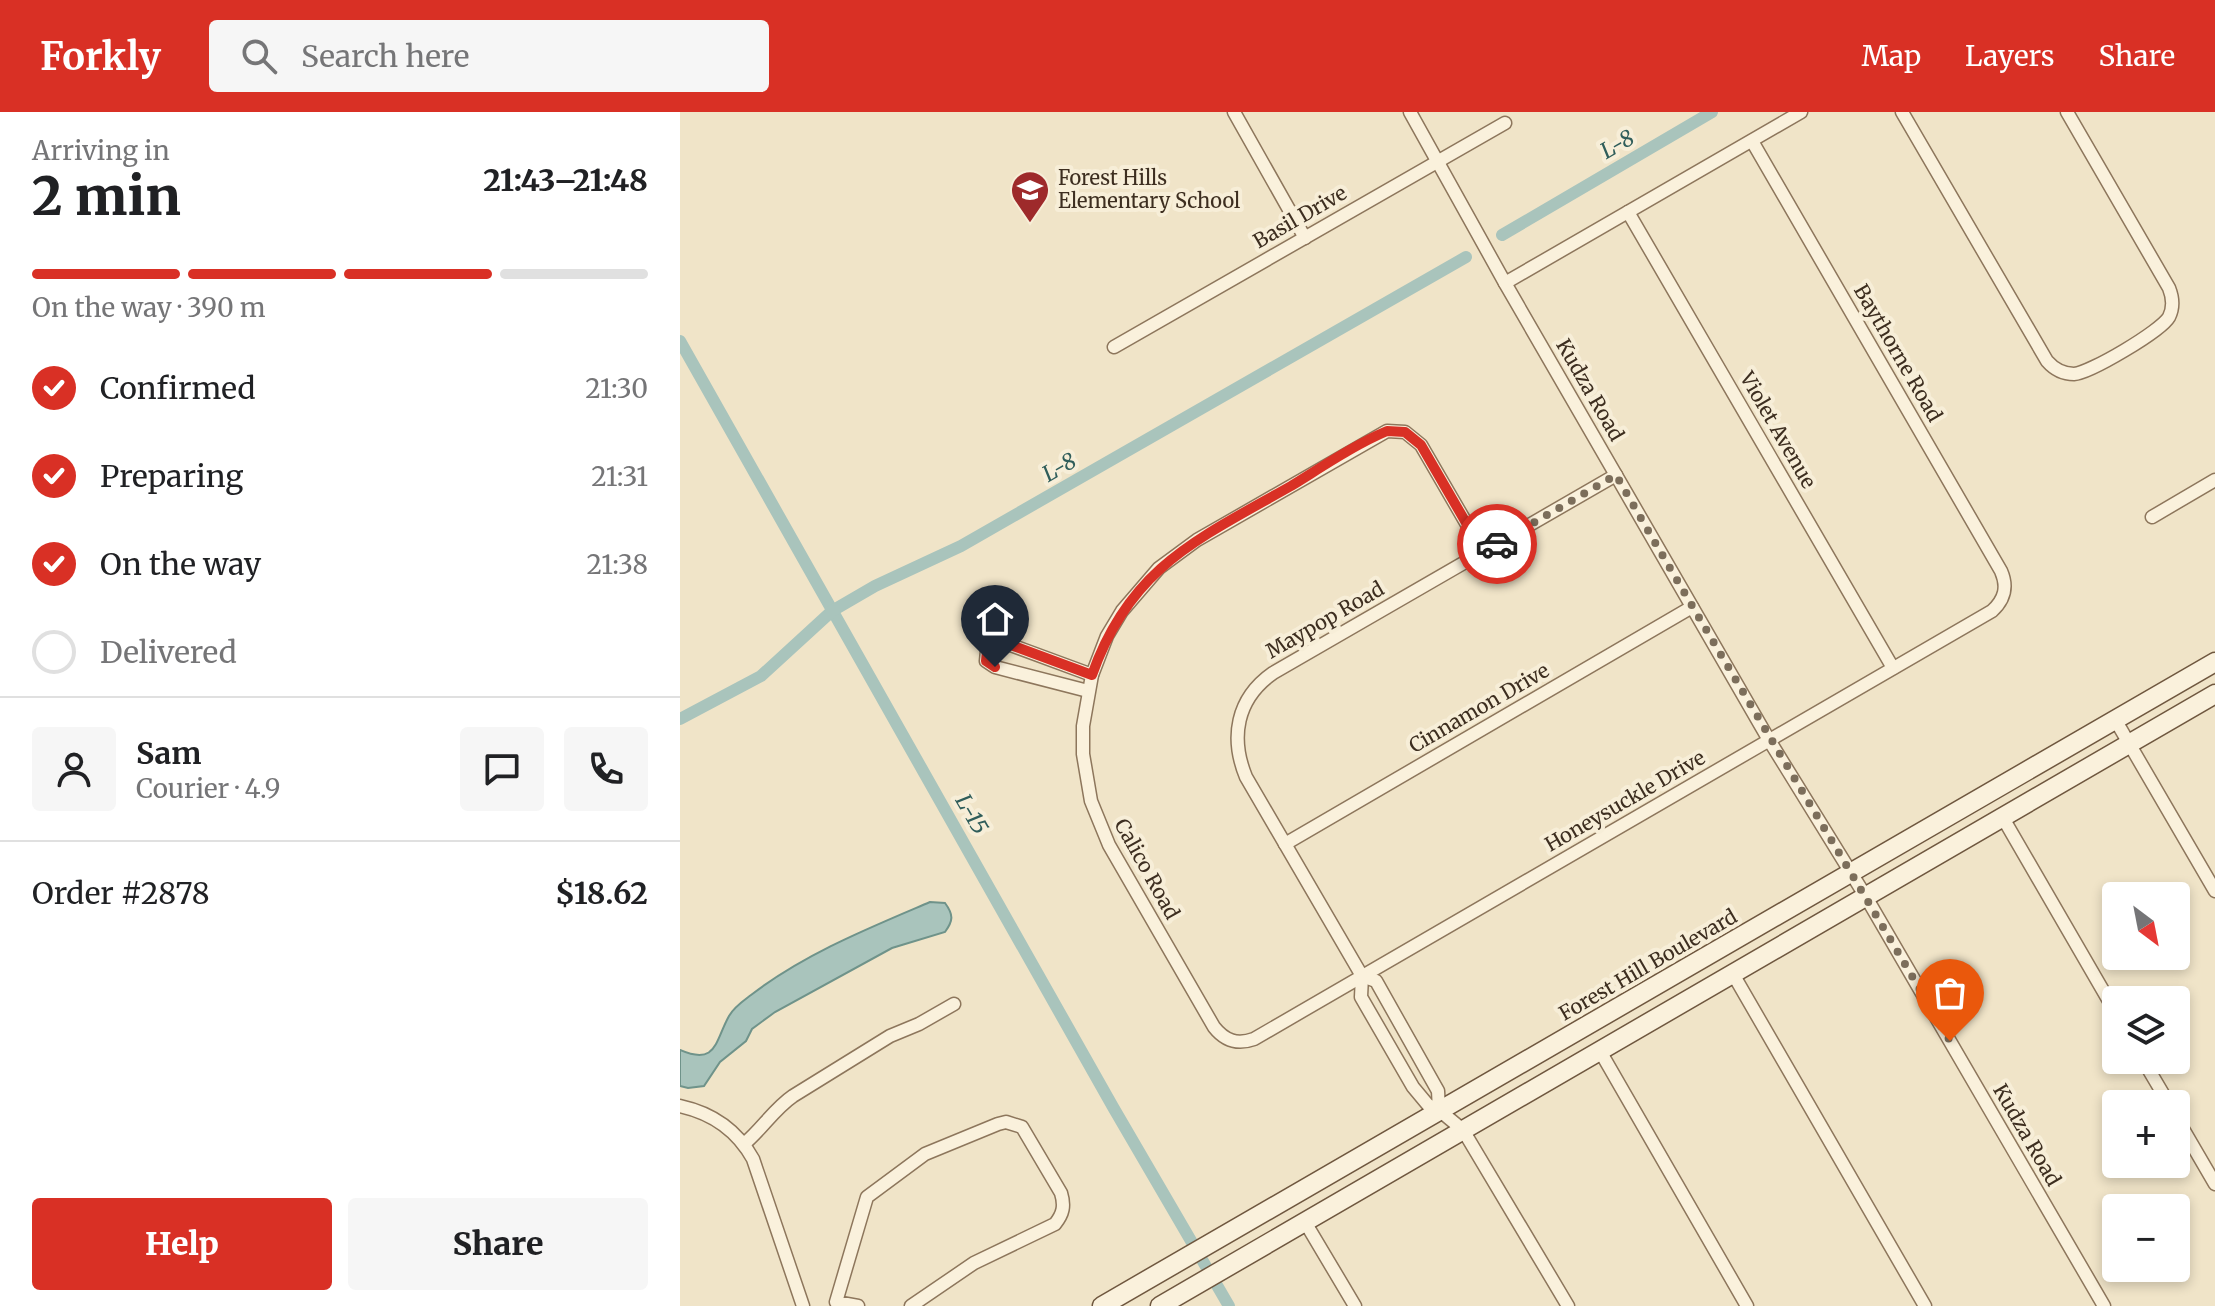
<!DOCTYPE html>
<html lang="en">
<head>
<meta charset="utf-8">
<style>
	:root { --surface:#fff; --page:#f6f6f6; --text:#202124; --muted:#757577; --line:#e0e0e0; --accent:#d93025 }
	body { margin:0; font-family:Merriweather,serif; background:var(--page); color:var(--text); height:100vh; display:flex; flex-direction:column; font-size:30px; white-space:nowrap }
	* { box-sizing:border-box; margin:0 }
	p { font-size:26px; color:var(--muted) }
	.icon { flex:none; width:44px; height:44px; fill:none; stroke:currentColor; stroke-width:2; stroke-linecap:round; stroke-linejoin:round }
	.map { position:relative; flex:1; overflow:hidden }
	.side { display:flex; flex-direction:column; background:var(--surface); width:680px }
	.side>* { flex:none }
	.needle { width:52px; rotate:148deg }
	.fabs { position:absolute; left:1422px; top:770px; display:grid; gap:16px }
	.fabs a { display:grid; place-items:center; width:88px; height:88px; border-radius:8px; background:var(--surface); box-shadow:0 4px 12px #0003; font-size:40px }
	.pin { position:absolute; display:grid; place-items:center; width:68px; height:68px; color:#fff; margin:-82px -34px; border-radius:50% 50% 50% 0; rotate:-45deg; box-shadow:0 0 8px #0007 }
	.pin .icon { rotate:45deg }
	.courier { position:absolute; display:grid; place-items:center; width:80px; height:80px; margin:-40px; border:6px solid #d93025; border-radius:50%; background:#fff; color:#222; box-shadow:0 2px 10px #0007 }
	.summary em { font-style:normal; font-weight:800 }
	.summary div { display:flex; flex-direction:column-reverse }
	.summary { display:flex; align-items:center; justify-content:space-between; height:136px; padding:0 32px }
	h1 { font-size:52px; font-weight:800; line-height:60px }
	.bar { display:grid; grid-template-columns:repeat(4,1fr); gap:12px 8px; align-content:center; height:96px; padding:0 32px }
	.bar i { height:10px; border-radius:6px; background:var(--line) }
	.bar .on { background:var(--accent) }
	.bar p { grid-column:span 4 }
	.line { display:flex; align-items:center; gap:20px; padding:0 32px; border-top:2px solid var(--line) }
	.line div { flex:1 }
	.round { display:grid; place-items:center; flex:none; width:84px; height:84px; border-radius:8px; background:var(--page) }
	ol { padding:0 32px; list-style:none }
	li { display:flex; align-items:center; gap:24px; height:88px }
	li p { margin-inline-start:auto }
	li .icon { padding:8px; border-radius:50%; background:var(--accent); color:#fff; stroke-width:4 }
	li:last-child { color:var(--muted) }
	li i { width:44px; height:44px; border:4px solid var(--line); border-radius:50% }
	.primary-button { display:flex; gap:16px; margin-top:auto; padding:16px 32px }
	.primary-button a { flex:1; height:92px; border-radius:8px; background:var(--accent); color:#fff; font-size:32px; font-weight:800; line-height:92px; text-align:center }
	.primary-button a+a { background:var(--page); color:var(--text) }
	header { display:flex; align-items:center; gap:48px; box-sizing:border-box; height:112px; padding:0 40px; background:var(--accent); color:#fff }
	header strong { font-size:38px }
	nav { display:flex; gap:44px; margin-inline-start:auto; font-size:28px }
	.search { width:560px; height:72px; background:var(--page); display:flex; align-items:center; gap:20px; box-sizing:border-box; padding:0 28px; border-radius:8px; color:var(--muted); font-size:30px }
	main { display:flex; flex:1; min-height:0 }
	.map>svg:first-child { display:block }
</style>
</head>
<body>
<header>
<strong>Forkly</strong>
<div class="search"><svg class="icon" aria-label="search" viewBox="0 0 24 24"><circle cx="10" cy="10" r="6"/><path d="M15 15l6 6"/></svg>Search here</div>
<nav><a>Map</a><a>Layers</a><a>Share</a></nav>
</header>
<main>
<section class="side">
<div class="summary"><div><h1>2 min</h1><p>Arriving in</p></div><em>21:43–21:48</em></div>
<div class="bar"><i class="on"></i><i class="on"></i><i class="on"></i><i></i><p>On the way · 390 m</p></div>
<ol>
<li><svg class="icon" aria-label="check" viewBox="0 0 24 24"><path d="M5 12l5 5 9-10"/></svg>Confirmed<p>21:30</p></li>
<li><svg class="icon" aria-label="check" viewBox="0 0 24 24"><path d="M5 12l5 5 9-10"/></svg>Preparing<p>21:31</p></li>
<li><svg class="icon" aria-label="check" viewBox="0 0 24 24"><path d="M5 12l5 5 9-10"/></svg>On the way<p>21:38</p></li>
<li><i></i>Delivered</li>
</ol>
<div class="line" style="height:144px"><a class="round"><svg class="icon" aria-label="person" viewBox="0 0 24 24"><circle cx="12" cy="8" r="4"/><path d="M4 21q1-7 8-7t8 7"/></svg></a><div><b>Sam</b><p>Courier · 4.9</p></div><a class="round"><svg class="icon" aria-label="chat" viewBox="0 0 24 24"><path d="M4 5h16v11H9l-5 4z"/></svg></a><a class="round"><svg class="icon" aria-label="phone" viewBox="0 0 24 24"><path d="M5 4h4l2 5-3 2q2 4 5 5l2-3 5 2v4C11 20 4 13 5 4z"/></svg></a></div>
<div class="line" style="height:104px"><div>Order #2878</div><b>$18.62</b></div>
<div class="primary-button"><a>Help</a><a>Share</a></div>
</section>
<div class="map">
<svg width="1535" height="1194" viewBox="0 0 1535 1194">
	<rect width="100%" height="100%" fill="#f0e4c8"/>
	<!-- water -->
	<path fill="#a9c4bc" stroke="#6f938a" stroke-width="2" d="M 250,790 L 265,791 C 274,803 273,809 265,820 L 212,836 L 95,900 L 72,917 L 66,929 L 40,950 L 24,974 L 8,976 L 0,974 L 0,938 C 37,954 35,929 49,904 C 54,895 63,889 71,883 C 124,842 189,816 250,790 Z"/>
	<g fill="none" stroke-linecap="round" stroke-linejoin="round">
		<!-- canal -->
		<g stroke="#a9c4bc" stroke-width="12">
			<path d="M 822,123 L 1032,0"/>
			<path d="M 0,229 L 433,995 L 549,1194"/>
			<path d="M 0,607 L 81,564 L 152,499 L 195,474 L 281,434 L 786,145"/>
		</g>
		<defs>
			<g id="minor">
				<path d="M 554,0 L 625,126"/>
				<path d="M 730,0 L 825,171 L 1089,628 L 1186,785 L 1424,1194"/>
				<path d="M 1222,0 L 1367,249 C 1374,257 1382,262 1394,262 C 1410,261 1481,219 1489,205 C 1494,195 1493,186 1489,176 L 1387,0"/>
				<path d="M 948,100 L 1213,556"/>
				<path d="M 825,171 L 1121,0"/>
				<path d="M 434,235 L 825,11"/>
				<path d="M 1472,405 L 1535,368"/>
				<path d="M 803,440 L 741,333 L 725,320 L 707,319 L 517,428 L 479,456 L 442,499 L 427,524 L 412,563 L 403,614 L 403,642 L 411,689 L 429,733 L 534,915 C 545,929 557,933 574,927 L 1312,499 C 1325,487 1328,475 1321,459 L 1072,29"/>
				<path d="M 408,579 L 315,555 L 306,549 L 307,539 L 328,532 L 412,563"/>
				<path d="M 1436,609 L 1535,779"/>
				<path d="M 1323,706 L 1436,901"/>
				<path d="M 605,732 L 1012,495"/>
				<path d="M 1053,862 L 1245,1194"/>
				<path d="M 682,864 L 696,869 L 758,979 L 759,998"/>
				<path d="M 920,939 L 1067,1194"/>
				<path d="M 1463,948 L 1489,992"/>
				<path d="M 0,994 C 32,1001 57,1018 73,1047 L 123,1194"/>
				<path d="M 1496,1005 L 1535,1072"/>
				<path d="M 64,1032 C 82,1017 94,997 113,984 L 210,924 L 239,912 L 274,892"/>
				<path d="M 625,1110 L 675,1194"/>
				<path d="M 178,1194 L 156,1190 L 187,1085 L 245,1042 L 318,1012 L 326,1010 L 342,1015 L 381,1081 C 385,1094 383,1102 375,1112 L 294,1151 L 231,1194"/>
				<path d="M 888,1194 L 783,1018 L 759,998 L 748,993 L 733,975 L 681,885 L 682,864 L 566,665 C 550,626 556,587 593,561 L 936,363"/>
			</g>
			<g id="secondary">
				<path d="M 422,1194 L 1535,550"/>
				<path d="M 480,1194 L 1535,582"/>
			</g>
		</defs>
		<!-- minor casing -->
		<use href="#minor" stroke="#8d765c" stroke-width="15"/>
		<!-- secondary casing -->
		<use href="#secondary" stroke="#6f573f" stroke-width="21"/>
		<!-- minor -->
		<use href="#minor" stroke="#faf1dc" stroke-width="12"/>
		<!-- secondary -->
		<use href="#secondary" stroke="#faf1dc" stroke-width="18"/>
	</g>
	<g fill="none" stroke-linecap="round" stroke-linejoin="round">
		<!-- done -->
		<path stroke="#7c6e5b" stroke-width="8" stroke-dasharray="0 14.4" d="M 817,432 L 936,363 C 1045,553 1160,740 1270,929"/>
		<!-- route -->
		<path stroke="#d93025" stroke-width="10" d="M 315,555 L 306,549 L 307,539 L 328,532 L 412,563 C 450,455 518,427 611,374 C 642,355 674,333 707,319 L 725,320 L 741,333 L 803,440 L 817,432"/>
	</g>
	<!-- icons -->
	<defs>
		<symbol id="school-pin" viewBox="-11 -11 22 30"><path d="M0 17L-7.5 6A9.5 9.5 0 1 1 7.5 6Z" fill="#9e2a2b" stroke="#f7eed8"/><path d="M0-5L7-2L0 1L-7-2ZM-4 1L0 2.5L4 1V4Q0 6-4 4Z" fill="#fff"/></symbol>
	</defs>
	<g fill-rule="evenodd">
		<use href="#school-pin" x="328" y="56" width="44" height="60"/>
	</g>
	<g text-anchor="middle" stroke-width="8" stroke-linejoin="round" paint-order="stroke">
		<!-- poi labels -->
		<g font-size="20" fill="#3d2e20" stroke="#f7eed8" text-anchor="start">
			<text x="378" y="73">Forest Hills<tspan x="378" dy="23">Elementary School</tspan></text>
		</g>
		<!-- street labels -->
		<g font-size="20" fill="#3d2e20" stroke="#f7eed8">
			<text transform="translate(620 105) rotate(-30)" y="7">Basil Drive</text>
			<text transform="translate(1218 241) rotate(60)" y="7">Baythorne Road</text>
			<text transform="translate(910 278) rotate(60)" y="7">Kudza Road</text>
			<text transform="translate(1098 318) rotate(60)" y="7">Violet Avenue</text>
			<text transform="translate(645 508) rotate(-30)" y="7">Maypop Road</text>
			<text transform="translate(799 596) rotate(-30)" y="7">Cinnamon Drive</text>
			<text transform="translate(945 689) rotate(-30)" y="7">Honeysuckle Drive</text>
			<text transform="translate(467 757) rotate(61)" y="7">Calico Road</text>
			<text transform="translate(968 853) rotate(-30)" y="7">Forest Hill Boulevard</text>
			<text transform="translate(1347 1023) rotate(60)" y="7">Kudza Road</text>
		</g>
		<!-- water labels -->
		<g font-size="22" font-style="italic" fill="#2f5d5a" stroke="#f7eed8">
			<text transform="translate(937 32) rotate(-30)" y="8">L-8</text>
			<text transform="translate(379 355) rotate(-30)" y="8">L-8</text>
			<text transform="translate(292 702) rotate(60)" y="8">L-15</text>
		</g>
	</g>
</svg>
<div class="fabs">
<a><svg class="needle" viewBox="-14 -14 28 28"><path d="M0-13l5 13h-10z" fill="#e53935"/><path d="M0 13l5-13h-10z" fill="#757577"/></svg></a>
<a><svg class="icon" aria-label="layers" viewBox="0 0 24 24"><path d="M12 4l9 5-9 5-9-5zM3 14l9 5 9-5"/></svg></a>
<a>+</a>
<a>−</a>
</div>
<div class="pin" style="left:1270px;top:929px;background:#ea580c"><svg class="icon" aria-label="bag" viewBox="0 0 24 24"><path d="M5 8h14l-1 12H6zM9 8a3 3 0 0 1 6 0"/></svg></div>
<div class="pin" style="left:315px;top:555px;background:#1f2937"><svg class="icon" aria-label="home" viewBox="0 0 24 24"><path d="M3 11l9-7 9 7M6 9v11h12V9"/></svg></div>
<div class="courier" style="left:817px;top:432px"><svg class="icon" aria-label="car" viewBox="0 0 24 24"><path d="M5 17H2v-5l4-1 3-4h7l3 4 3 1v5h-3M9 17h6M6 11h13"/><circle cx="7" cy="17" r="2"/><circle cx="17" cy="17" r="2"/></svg></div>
</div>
</main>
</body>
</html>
